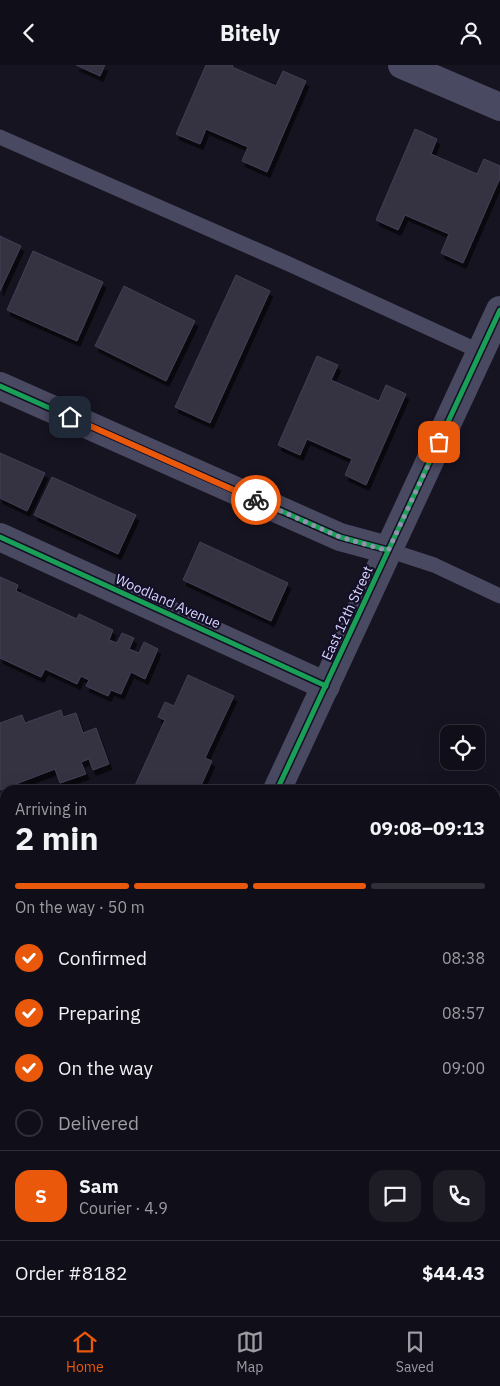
<!DOCTYPE html>
<html lang="en">
<head>
<meta charset="utf-8">
<style>
	:root { --surface:#100f19; --page:#1e1d26; --text:#f1f3f6; --muted:#9c9ca2; --line:#302f38; --accent:#ea580c }
	body { margin:0; font-family:"IBM Plex Sans",sans-serif; background:var(--page); color:var(--text); height:100vh; display:flex; flex-direction:column; font-size:19px; white-space:nowrap }
	* { box-sizing:border-box; margin:0 }
	p { font-size:16px; color:var(--muted) }
	.icon { flex:none; width:28px; height:28px; fill:none; stroke:currentColor; stroke-width:2; stroke-linecap:round; stroke-linejoin:round }
	.map { position:relative; flex:1; overflow:hidden }
	.sheet { position:absolute; left:0px; top:720px; width:500px; height:531px; display:flex; flex-direction:column; background:var(--surface); border-radius:15px 15px 0 0; box-shadow:0 5px 20px #0002,0 0 0 1px var(--line) }
	.sheet>* { flex:none }
	.tools { position:absolute; left:440px; top:660px; display:grid; gap:10px }
	.tools a { display:grid; place-items:center; width:45px; height:45px; border-radius:10px; background:var(--surface); box-shadow:0 5px 20px #0002,0 0 0 1px var(--line); font-size:25px }
	.pin { position:absolute; display:grid; place-items:center; width:42px; height:42px; color:#fff; margin:-21px; border-radius:10px; box-shadow:0 2px 8px #0006 }
	.courier { position:absolute; display:grid; place-items:center; width:50px; height:50px; margin:-25px; border:4px solid #ea580c; border-radius:50%; background:#fff; color:#222; box-shadow:0 1px 6px #0007 }
	.head em { font-style:normal; font-weight:700 }
	.head div { display:flex; flex-direction:column-reverse }
	.head { display:flex; align-items:center; justify-content:space-between; height:85px; padding:0 15px }
	h1 { font-size:32px; font-weight:700; line-height:38px }
	.bar { display:grid; grid-template-columns:repeat(4,1fr); gap:8px 5px; align-content:center; height:60px; padding:0 15px }
	.bar i { height:6px; border-radius:4px; background:var(--line) }
	.bar .active { background:var(--accent) }
	.bar p { grid-column:span 4 }
	.line { display:flex; align-items:center; gap:12px; padding:0 15px; border-top:1px solid var(--line) }
	.line div { flex:1 }
	.round { display:grid; place-items:center; flex:none; width:52px; height:52px; border-radius:15px; background:var(--page) }
	ol { padding:0 15px; list-style:none }
	li { display:flex; align-items:center; gap:15px; height:55px }
	li p { margin-inline-start:auto }
	li .icon { padding:5px; border-radius:50%; background:var(--accent); color:#fff; stroke-width:4 }
	li:last-child { color:var(--muted) }
	li i { width:28px; height:28px; border:2px solid var(--line); border-radius:50% }
	header { display:flex; justify-content:space-between; align-items:center; height:65px; padding:0 15px; background:var(--surface); font-size:22px; font-weight:700 }
	.menu { display:flex; justify-content:space-around; align-items:center; height:70px; border-top:1px solid var(--line); background:var(--surface); font-size:14px; color:var(--muted) }
	.menu a { display:grid; justify-items:center; gap:2px }
	.menu .active { color:var(--accent) }
	.map>svg:first-child { display:block }
</style>
</head>
<body>
<header><svg class="icon" aria-label="back" viewBox="0 0 24 24"><path d="M15 5l-7 7 7 7"/></svg>Bitely<svg class="icon" aria-label="person" viewBox="0 0 24 24"><circle cx="12" cy="8" r="4"/><path d="M4 21q1-7 8-7t8 7"/></svg></header>
<div class="map">
<svg width="500" height="1251" viewBox="0 0 500 1251">
	<defs>
		<filter id="shadow"><feDropShadow dx="3" dy="5.5" stdDeviation="0" flood-color="#0009"/></filter>
	</defs>
	<rect width="100%" height="100%" fill="#161421"/>
	<!-- green -->
	<path fill="#132c2d" d="M 156,1246 L 334,1246 L 335,1251 L 132,1251 L 132,1249 Z"/>
	<!-- building -->
	<g fill="#343243" stroke="#433f54" filter="url(#shadow)">
		<path d="M 76,0 L 105,0 L 100,11 Z"/>
		<path d="M 206,0 L 233,0 L 232,2 L 276,21 L 283,6 L 306,16 L 267,107 L 242,96 L 248,82 L 206,64 L 200,79 L 176,69 Z"/>
		<path d="M 415,64 L 437,74 L 431,89 L 477,109 L 484,94 L 500,101 L 500,113 L 463,198 L 441,188 L 449,169 L 405,150 L 398,165 L 376,155 Z"/>
		<path d="M 0,171 L 21,181 L 0,226 Z"/>
		<path d="M 33,186 L 103,217 L 77,276 L 7,245 Z"/>
		<path d="M 236,210 L 270,226 L 210,358 L 175,342 Z"/>
		<path d="M 124,221 L 195,256 L 166,316 L 95,281 Z"/>
		<path d="M 317,291 L 338,300 L 331,315 L 379,336 L 386,320 L 406,329 L 366,420 L 345,410 L 352,394 L 307,374 L 300,390 L 278,380 Z"/>
		<path d="M 0,388 L 45,408 L 27,446 L 0,433 Z"/>
		<path d="M 52,412 L 136,450 L 118,489 L 34,450 Z"/>
		<path d="M 200,477 L 288,518 L 271,556 L 183,515 Z"/>
		<path d="M 0,512 L 18,520 L 16,526 L 77,554 L 79,549 L 113,565 L 109,575 L 117,578 L 122,568 L 134,573 L 129,584 L 139,588 L 144,577 L 158,584 L 145,614 L 131,607 L 121,629 L 111,625 L 108,631 L 86,621 L 89,615 L 81,611 L 77,619 L 45,604 L 41,612 L 0,593 Z"/>
		<path d="M 188,610 L 234,631 L 205,693 L 212,696 L 199,725 L 133,725 L 165,655 L 158,652 L 165,637 L 174,641 Z"/>
		<path d="M 61,645 L 63,652 L 76,648 L 83,668 L 96,663 L 109,699 L 93,705 L 89,694 L 81,697 L 86,709 L 60,718 L 55,704 L 0,725 L 0,658 L 22,650 L 25,658 Z"/>
		<path d="M 0,859 L 5,862 L 5,916 L 2,922 L 0,921 Z"/>
		<path d="M 0,1028 L 5,1031 L 5,1134 L 0,1132 Z"/>
	</g>
	<g fill="none" stroke-linecap="round" stroke-linejoin="round">
		<!-- lane -->
		<g stroke="#4a4962" stroke-width="15">
			<path d="M 0,72 L 291,200 L 481,287"/>
			<path d="M 388,485 L 434,500 L 500,531"/>
			<path d="M 447,1246 L 457,1251"/>
		</g>
		<!-- street -->
		<g stroke="#4a4962" stroke-width="28">
			<path d="M 402,0 L 500,42"/>
			<path d="M 0,321 L 340,472 L 388,485"/>
			<path d="M 0,472 L 326,621"/>
			<path d="M 277,725 L 500,245"/>
			<path d="M 0,783 L 5,781"/>
			<path d="M 0,820 L 5,823"/>
			<path d="M 0,1218 L 5,1220"/>
			<path d="M 33,1251 L 35,1246"/>
		</g>
		<defs>
			<g id="cycleway">
				<path d="M 0,321 L 340,472 L 388,485"/>
				<path d="M 0,472 L 326,621"/>
				<path d="M 277,725 L 500,245"/>
			</g>
		</defs>
		<!-- cycleway casing -->
		<use href="#cycleway" stroke="#130f26" stroke-width="8"/>
		<!-- cycleway -->
		<use href="#cycleway" stroke="#1a9f57" stroke-width="5"/>
	</g>
	<g fill="none" stroke-linecap="round" stroke-linejoin="round">
		<!-- done -->
		<path stroke="#9591b1" stroke-width="5" stroke-dasharray="0 9" d="M 256,435 L 340,472 L 388,486 L 439,377"/>
		<!-- route -->
		<path stroke="#ea580c" stroke-width="6" d="M 70,352 L 256,435"/>
	</g>
	<g text-anchor="middle" stroke-width="4.5" stroke-linejoin="round" paint-order="stroke">
		<!-- street labels -->
		<g font-size="14" fill="#d9d4ff" stroke="#130f26">
			<text transform="translate(168 536) rotate(24)" y="5">Woodland Avenue</text>
			<text transform="translate(347 548) rotate(-65)" y="5">East 12th Street</text>
		</g>
	</g>
</svg>
<div class="tools">
<a><svg class="icon" aria-label="locate" viewBox="0 0 24 24"><circle cx="12" cy="12" r="6"/><path d="M12 2v4M12 18v4M2 12h4M18 12h4"/></svg></a>
</div>
<div class="pin" style="left:439px;top:377px;background:#ea580c"><svg class="icon" aria-label="bag" viewBox="0 0 24 24"><path d="M5 8h14l-1 12H6zM9 8a3 3 0 0 1 6 0"/></svg></div>
<div class="pin" style="left:70px;top:352px;background:#1f2937"><svg class="icon" aria-label="home" viewBox="0 0 24 24"><path d="M3 11l9-7 9 7M6 9v11h12V9"/></svg></div>
<div class="courier" style="left:256px;top:435px"><svg class="icon" aria-label="bike" viewBox="0 0 24 24"><circle cx="6" cy="16" r="4"/><circle cx="18" cy="16" r="4"/><path d="M6 16l4-8h5l3 8M10 8l3 8H6M13 5h3"/></svg></div>
<section class="sheet">
<div class="head"><div><h1>2 min</h1><p>Arriving in</p></div><em>09:08–09:13</em></div>
<div class="bar"><i class="active"></i><i class="active"></i><i class="active"></i><i></i><p>On the way · 50 m</p></div>
<ol>
<li><svg class="icon" aria-label="check" viewBox="0 0 24 24"><path d="M5 12l5 5 9-10"/></svg>Confirmed<p>08:38</p></li>
<li><svg class="icon" aria-label="check" viewBox="0 0 24 24"><path d="M5 12l5 5 9-10"/></svg>Preparing<p>08:57</p></li>
<li><svg class="icon" aria-label="check" viewBox="0 0 24 24"><path d="M5 12l5 5 9-10"/></svg>On the way<p>09:00</p></li>
<li><i></i>Delivered</li>
</ol>
<div class="line" style="height:90px"><b class="round" style="background:var(--accent);color:#fff">S</b><div><b>Sam</b><p>Courier · 4.9</p></div><a class="round"><svg class="icon" aria-label="chat" viewBox="0 0 24 24"><path d="M4 5h16v11H9l-5 4z"/></svg></a><a class="round"><svg class="icon" aria-label="phone" viewBox="0 0 24 24"><path d="M5 4h4l2 5-3 2q2 4 5 5l2-3 5 2v4C11 20 4 13 5 4z"/></svg></a></div>
<div class="line" style="height:65px"><div>Order #8182</div><b>$44.43</b></div>
</section>
</div>
<nav class="menu">
<a class="active"><svg class="icon" aria-label="home" viewBox="0 0 24 24"><path d="M3 11l9-7 9 7M6 9v11h12V9"/></svg>Home</a>
<a><svg class="icon" aria-label="map" viewBox="0 0 24 24"><path d="M3 6l6-2 6 2 6-2v14l-6 2-6-2-6 2zM9 4v14M15 6v14"/></svg>Map</a>
<a><svg class="icon" aria-label="saved" viewBox="0 0 24 24"><path d="M7 4h10v16l-5-4-5 4z"/></svg>Saved</a>
</nav>
</body>
</html>
